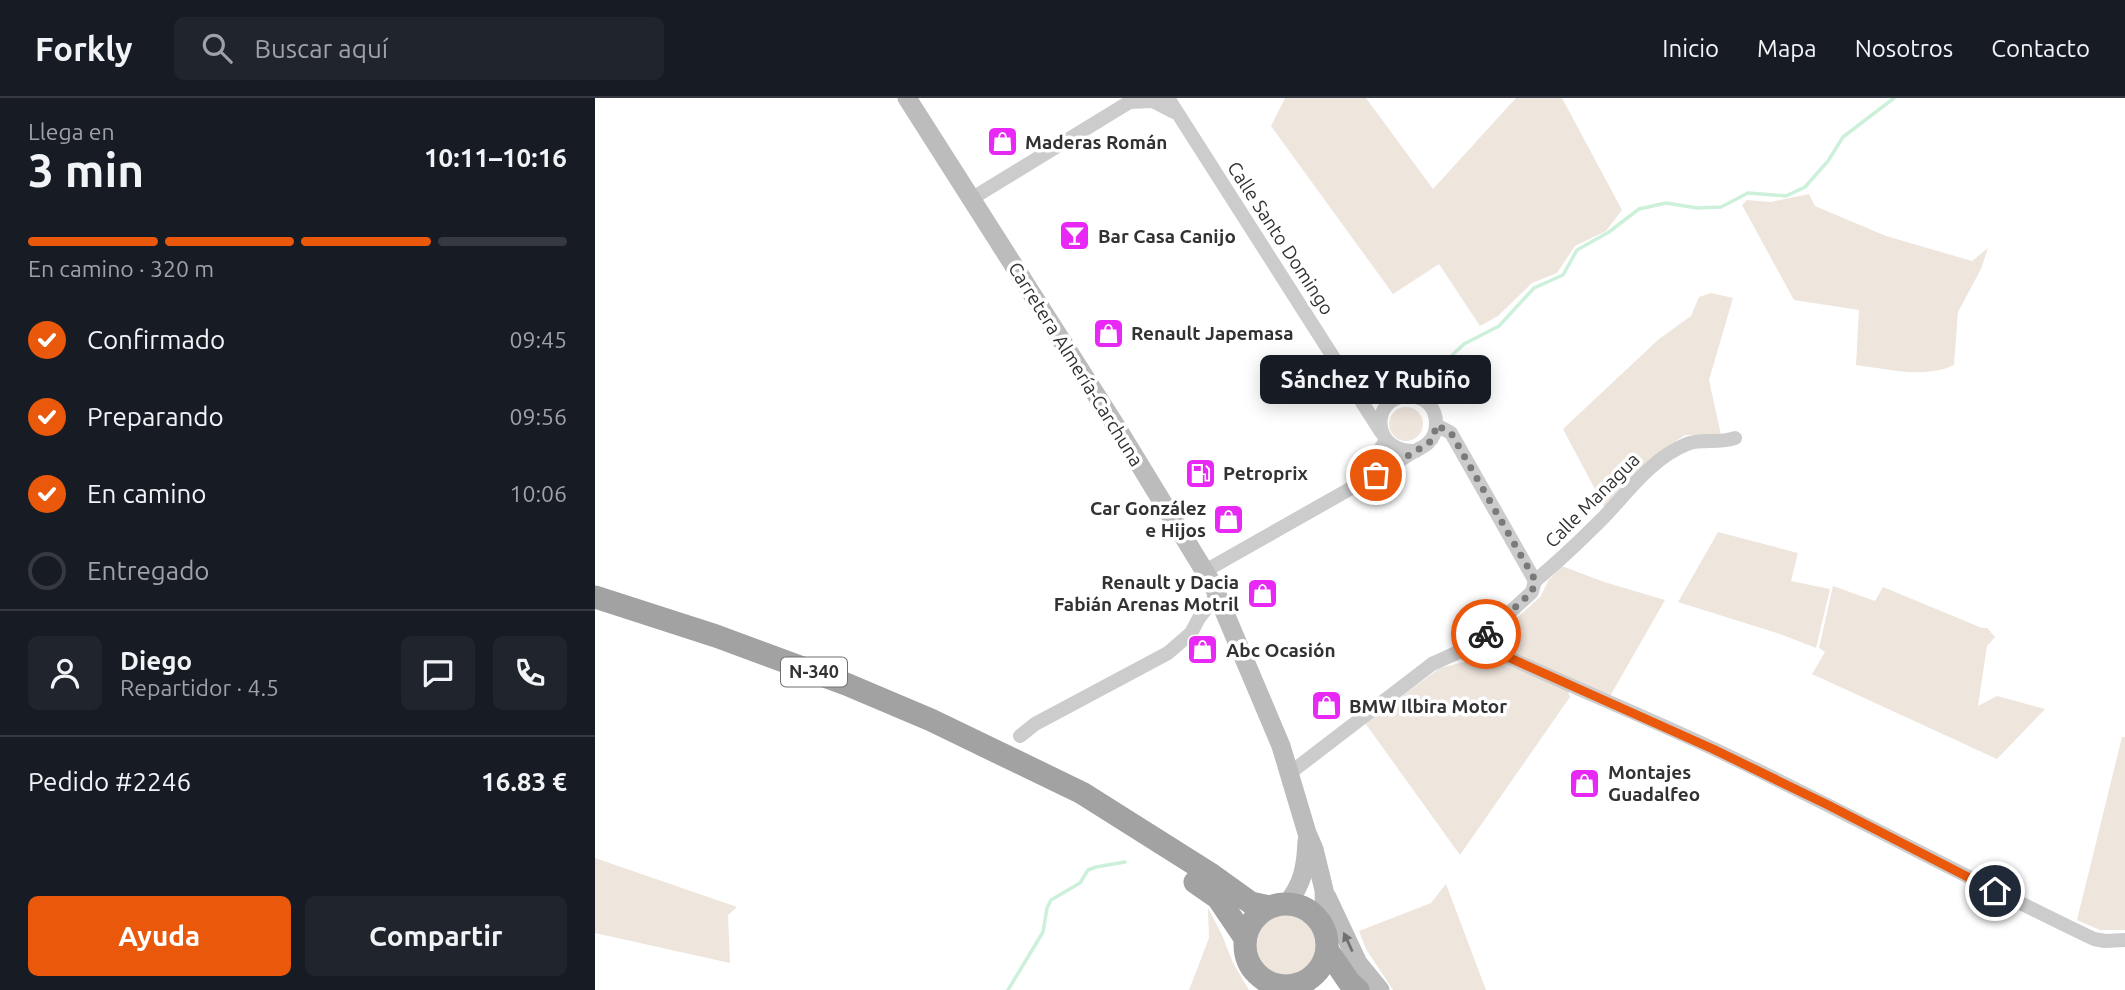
<!DOCTYPE html>
<html lang="es">
<head>
<meta charset="utf-8">
<style>
	:root { --surface:#171b24; --page:#20242c; --text:#f1f3f6; --muted:#9ea1a6; --line:#363941; --accent:#ea580c }
	body { margin:0; font-family:Ubuntu,sans-serif; background:var(--page); color:var(--text); height:100vh; display:flex; flex-direction:column; font-size:26px; white-space:nowrap }
	* { box-sizing:border-box; margin:0 }
	p { font-size:23px; color:var(--muted) }
	.icon { flex:none; width:38px; height:38px; fill:none; stroke:currentColor; stroke-width:2; stroke-linecap:round; stroke-linejoin:round }
	.map { position:relative; flex:1; overflow:hidden }
	.drawer { display:flex; flex-direction:column; background:var(--surface); width:595px }
	.drawer>* { flex:none }
	.pin { position:absolute; display:grid; place-items:center; width:60px; height:60px; color:#fff; margin:-30px; border:4px solid #fff; border-radius:50%; box-shadow:0 2px 7px #0007 }
	.courier { position:absolute; display:grid; place-items:center; width:70px; height:70px; margin:-35px; border:5px solid #ea580c; border-radius:50%; background:#fff; color:#222; box-shadow:0 2px 9px #0007 }
	.bubble { position:absolute; height:49px; border-radius:10px; background:var(--surface); box-shadow:0 4px 18px #0003; font-size:23px; font-weight:700; line-height:49px; text-align:center }
	.head em { font-style:normal; font-weight:700 }
	.head div { display:flex; flex-direction:column-reverse }
	.head { display:flex; align-items:center; justify-content:space-between; height:119px; padding:0 28px }
	h1 { font-size:46px; font-weight:700; line-height:52px }
	.bar { display:grid; grid-template-columns:repeat(4,1fr); gap:10px 7px; align-content:center; height:84px; padding:0 28px }
	.bar i { height:9px; border-radius:5px; background:var(--line) }
	.bar .selected { background:var(--accent) }
	.bar p { grid-column:span 4 }
	.line { display:flex; align-items:center; gap:18px; padding:0 28px; border-top:2px solid var(--line) }
	.line div { flex:1 }
	.round { display:grid; place-items:center; flex:none; width:74px; height:74px; border-radius:10px; background:var(--page) }
	ol { padding:0 28px; list-style:none }
	li { display:flex; align-items:center; gap:21px; height:77px }
	li p { margin-inline-start:auto }
	li .icon { padding:7px; border-radius:50%; background:var(--accent); color:#fff; stroke-width:4 }
	li:last-child { color:var(--muted) }
	li i { width:38px; height:38px; border:4px solid var(--line); border-radius:50% }
	.action { display:flex; gap:14px; margin-top:auto; padding:14px 28px }
	.action a { flex:1; height:80px; border-radius:10px; background:var(--accent); color:#fff; font-size:28px; font-weight:700; line-height:80px; text-align:center }
	.action a+a { background:var(--page); color:var(--text) }
	header { display:flex; align-items:center; gap:42px; box-sizing:border-box; height:98px; padding:0 35px; background:var(--surface); border-bottom:2px solid var(--line) }
	header strong { font-size:33px }
	nav { display:flex; gap:38px; margin-inline-start:auto; font-size:24px }
	.search { width:490px; height:63px; background:var(--page); display:flex; align-items:center; gap:18px; box-sizing:border-box; padding:0 24px; border-radius:10px; color:var(--muted); font-size:26px }
	main { display:flex; flex:1; min-height:0 }
	.map>svg:first-child { display:block }
</style>
</head>
<body>
<header>
<strong>Forkly</strong>
<div class="search"><svg class="icon" aria-label="search" viewBox="0 0 24 24"><circle cx="10" cy="10" r="6"/><path d="M15 15l6 6"/></svg>Buscar aquí</div>
<nav><a>Inicio</a><a>Mapa</a><a>Nosotros</a><a>Contacto</a></nav>
</header>
<main>
<section class="drawer">
<div class="head"><div><h1>3 min</h1><p>Llega en</p></div><em>10:11–10:16</em></div>
<div class="bar"><i class="selected"></i><i class="selected"></i><i class="selected"></i><i></i><p>En camino · 320 m</p></div>
<ol>
<li><svg class="icon" aria-label="check" viewBox="0 0 24 24"><path d="M5 12l5 5 9-10"/></svg>Confirmado<p>09:45</p></li>
<li><svg class="icon" aria-label="check" viewBox="0 0 24 24"><path d="M5 12l5 5 9-10"/></svg>Preparando<p>09:56</p></li>
<li><svg class="icon" aria-label="check" viewBox="0 0 24 24"><path d="M5 12l5 5 9-10"/></svg>En camino<p>10:06</p></li>
<li><i></i>Entregado</li>
</ol>
<div class="line" style="height:126px"><a class="round"><svg class="icon" aria-label="person" viewBox="0 0 24 24"><circle cx="12" cy="8" r="4"/><path d="M4 21q1-7 8-7t8 7"/></svg></a><div><b>Diego</b><p>Repartidor · 4.5</p></div><a class="round"><svg class="icon" aria-label="chat" viewBox="0 0 24 24"><path d="M4 5h16v11H9l-5 4z"/></svg></a><a class="round"><svg class="icon" aria-label="phone" viewBox="0 0 24 24"><path d="M5 4h4l2 5-3 2q2 4 5 5l2-3 5 2v4C11 20 4 13 5 4z"/></svg></a></div>
<div class="line" style="height:91px"><div>Pedido #2246</div><b>16.83 €</b></div>
<div class="action"><a>Ayuda</a><a>Compartir</a></div>
</section>
<div class="map">
<svg width="1530" height="892" viewBox="0 0 1530 892">
	<rect width="100%" height="100%" fill="#fff"/>
	<!-- green -->
	<g fill="#eee5dd">
		<path d="M 690,0 L 771,0 L 838,91 L 921,0 L 967,0 L 1027,112 L 1011,133 L 980,148 L 962,175 L 937,185 L 903,218 L 885,228 L 844,166 L 798,196 L 676,28 Z"/>
		<path d="M 1214,96 L 1220,108 L 1291,138 L 1377,163 L 1393,150 L 1386,171 L 1363,214 L 1359,267 C 1329,281 1293,271 1261,267 L 1264,212 L 1199,202 L 1147,107 L 1152,102 L 1176,104 Z"/>
		<path d="M 1116,195 L 1138,200 L 1114,282 L 1126,337 L 1090,337 L 1075,347 L 1010,410 L 968,331 L 1064,241 L 1096,218 L 1104,199 Z"/>
		<circle cx="811" cy="326" r="17"/>
		<path d="M 1123,434 L 1203,455 L 1196,483 L 1235,491 L 1221,550 L 1185,536 L 1083,504 Z"/>
		<path d="M 967,468 L 1009,484 L 1070,502 L 1014,600 L 908,552 L 903,537 L 946,498 L 953,483 Z"/>
		<path d="M 1238,488 L 1280,503 L 1288,489 L 1387,530 L 1392,530 L 1400,539 L 1392,548 L 1383,608 L 1402,598 L 1450,611 L 1402,661 L 1217,576 L 1230,554 L 1224,550 Z"/>
		<path d="M 885,560 L 903,562 L 973,593 L 975,599 L 865,757 L 770,625 L 845,570 Z"/>
		<path d="M 1527,639 L 1530,639 L 1530,832 L 1505,832 L 1482,822 Z"/>
		<path d="M 0,760 L 142,809 L 133,817 L 135,865 L 0,835 Z"/>
		<path d="M 851,786 L 891,892 L 798,892 L 771,851 L 764,833 L 836,805 Z"/>
		<path d="M 613,810 L 627,837 L 638,865 L 654,892 L 594,892 L 614,840 Z"/>
		<circle cx="691" cy="846" r="31"/>
	</g>
	<g fill="none" stroke-linecap="round" stroke-linejoin="round">
		<!-- stream -->
		<g stroke="#ccf0da" stroke-width="3.5">
			<path d="M 839,274 L 869,246 L 904,228 L 939,190 L 968,177 L 982,152 L 1014,134 L 1044,111 L 1071,105 L 1102,110 L 1126,109 L 1153,95 L 1191,98 L 1210,89 L 1233,63 L 1248,39 L 1299,0"/>
			<path d="M 413,892 L 448,834 L 452,810 L 456,802 L 485,785 L 493,772 L 501,769 L 530,764"/>
		</g>
		<!-- minor -->
		<g stroke="#ccc" stroke-width="14">
			<path d="M 573,0 L 786,334"/>
			<path d="M 534,4 L 558,3 L 579,14"/>
			<path d="M 376,101 L 541,0"/>
			<path d="M 841,327 L 856,335 L 940,483"/>
			<path d="M 763,385 L 791,342"/>
			<path d="M 610,473 C 660,445 710,416 760,388 C 780,377 800,366 820,353 C 824,351 830,348 833,345 C 844,335 843,316 834,306 C 828,300 818,297 809,298 C 775,303 777,355 821,353"/>
			<path d="M 940,483 C 964,463 986,442 1008,420 C 1033,394 1057,360 1092,346 C 1106,340 1124,346 1140,340"/>
			<path d="M 879,547 L 906,556 C 977,589 1049,618 1119,651 C 1247,712 1371,780 1499,841 L 1510,843 L 1530,842"/>
			<path d="M 425,638 L 440,626 L 573,555 L 596,535 L 604,520 L 622,497"/>
			<path d="M 695,675 L 837,566 L 879,547 L 937,494 L 940,483"/>
		</g>
		<!-- secondary -->
		<g stroke="#bcbcbc" stroke-width="19">
			<path d="M 312,0 L 521,328 L 618,487 L 686,648 L 712,735 L 719,751 L 729,792 L 730,831"/>
			<path d="M 732,799 L 763,865 L 785,892"/>
			<path d="M 692,805 C 708,786 711,768 712,743"/>
		</g>
		<!-- trunk -->
		<g stroke="#a2a2a2" stroke-width="23">
			<path d="M 0,499 L 121,538 L 251,586 L 336,622 L 487,695 L 617,777 L 656,805 L 675,809"/>
			<path d="M 600,784 L 623,800 L 650,840"/>
			<circle cx="691" cy="847" r="41"/>
			<path d="M 733,853 L 754,884 L 763,892"/>
		</g>
	</g>
	<!-- one-way arrows -->
	<defs><path id="oneway-solid" d="M-6-.8H1V-3.2L6.5 0L1 3.2V.8H-6Z" transform="scale(1.75)"/></defs>
	<use fill="#707070" href="#oneway-solid" transform="translate(753 844) rotate(-115)"/>
	<g fill="none" stroke-linecap="round" stroke-linejoin="round">
		<!-- done -->
		<path stroke="#7a7a7a" stroke-width="7" stroke-dasharray="0 12.6" d="M 781,377 L 834,345 L 839,338 L 841,327 L 856,335 L 940,482 L 937,494 L 891,536"/>
		<!-- route -->
		<path stroke="#ea580c" stroke-width="9" d="M 891,536 L 879,547 L 906,556 L 1118,651 L 1233,707 L 1400,793"/>
	</g>
	<!-- icons -->
	<defs>
		<symbol id="shop-square" viewBox="-11 -11 22 22"><rect x="-9" y="-9" width="18" height="18" rx="4" fill="#e829f5" stroke="#fff"/><path d="M-5-2.5h2.3a2.7 3.5 0 0 1 5.4 0H5L5.5 6h-11ZM-1.5-2.5h3a1.5 2.3 0 0 0-3 0Z" fill="#fff"/></symbol>
		<symbol id="bar-square" viewBox="-11 -11 22 22"><rect x="-9" y="-9" width="18" height="18" rx="4" fill="#e829f5" stroke="#fff"/><path d="M-6-5H6L.8 .8V4.5H3.5V6h-7V4.5H-.8V.8Z" fill="#fff"/></symbol>
		<symbol id="fuel-square" viewBox="-11 -11 22 22"><rect x="-9" y="-9" width="18" height="18" rx="4" fill="#e829f5" stroke="#fff"/><path d="M-5.5-6h7V0h2V4h1.3V-2.5L3-4.5l.8-.8L6-3V5H2.5V1h-1V6h-7ZM-4.2-4.7v3.2H.2V-4.7Z" fill="#fff"/></symbol>
	</defs>
	<g fill-rule="evenodd">
		<use href="#shop-square" x="390" y="26" width="35" height="35"/>
		<use href="#bar-square" x="462" y="120" width="35" height="35"/>
		<use href="#shop-square" x="496" y="218" width="35" height="35"/>
		<use href="#fuel-square" x="588" y="358" width="35" height="35"/>
		<use href="#shop-square" x="616" y="404" width="35" height="35"/>
		<use href="#shop-square" x="650" y="478" width="35" height="35"/>
		<use href="#shop-square" x="590" y="534" width="35" height="35"/>
		<use href="#shop-square" x="714" y="590" width="35" height="35"/>
		<use href="#shop-square" x="972" y="668" width="35" height="35"/>
	</g>
	<g text-anchor="middle" stroke-width="7" stroke-linejoin="round" paint-order="stroke">
		<!-- shield labels -->
		<rect fill="#fff" stroke="#707070" stroke-width="2" x="186" y="559.5" width="66" height="29" rx="5"/>
		<g font-size="18" font-weight="bold" fill="#323232">
			<text x="219" y="580">N-340</text>
		</g>
		<!-- poi labels -->
		<g font-size="19" font-weight="bold" fill="#323232" stroke="#fff" text-anchor="start">
			<text x="430" y="51">Maderas Román</text>
			<text x="503" y="145">Bar Casa Canijo</text>
			<text x="536" y="242">Renault Japemasa</text>
			<text x="628" y="382">Petroprix</text>
			<text x="611" y="417" text-anchor="end">Car González<tspan x="611" dy="22">e Hijos</tspan></text>
			<text x="644" y="491" text-anchor="end">Renault y Dacia<tspan x="644" dy="22">Fabián Arenas Motril</tspan></text>
			<text x="631" y="559">Abc Ocasión</text>
			<text x="754" y="615">BMW Ilbira Motor</text>
			<text x="1013" y="681">Montajes<tspan x="1013" dy="22">Guadalfeo</tspan></text>
		</g>
		<!-- street labels -->
		<g font-size="19" fill="#323232" stroke="#fff">
			<text transform="translate(686 140) rotate(57)" y="7">Calle Santo Domingo</text>
			<text transform="translate(481 266) rotate(58)" y="7">Carretera Almería-Carchuna</text>
			<text transform="translate(997 402) rotate(-45)" y="7">Calle Managua</text>
		</g>
	</g>
</svg>
<div class="pin" style="left:781px;top:377px;background:#ea580c"><svg class="icon" aria-label="bag" viewBox="0 0 24 24"><path d="M5 8h14l-1 12H6zM9 8a3 3 0 0 1 6 0"/></svg></div>
<div class="pin" style="left:1400px;top:793px;background:#1f2937"><svg class="icon" aria-label="home" viewBox="0 0 24 24"><path d="M3 11l9-7 9 7M6 9v11h12V9"/></svg></div>
<div class="courier" style="left:891px;top:536px"><svg class="icon" aria-label="bike" viewBox="0 0 24 24"><circle cx="6" cy="16" r="4"/><circle cx="18" cy="16" r="4"/><path d="M6 16l4-8h5l3 8M10 8l3 8H6M13 5h3"/></svg></div>
<div class="bubble" style="left:665px;top:257px;width:231px">Sánchez Y Rubiño</div>
</div>
</main>
</body>
</html>
